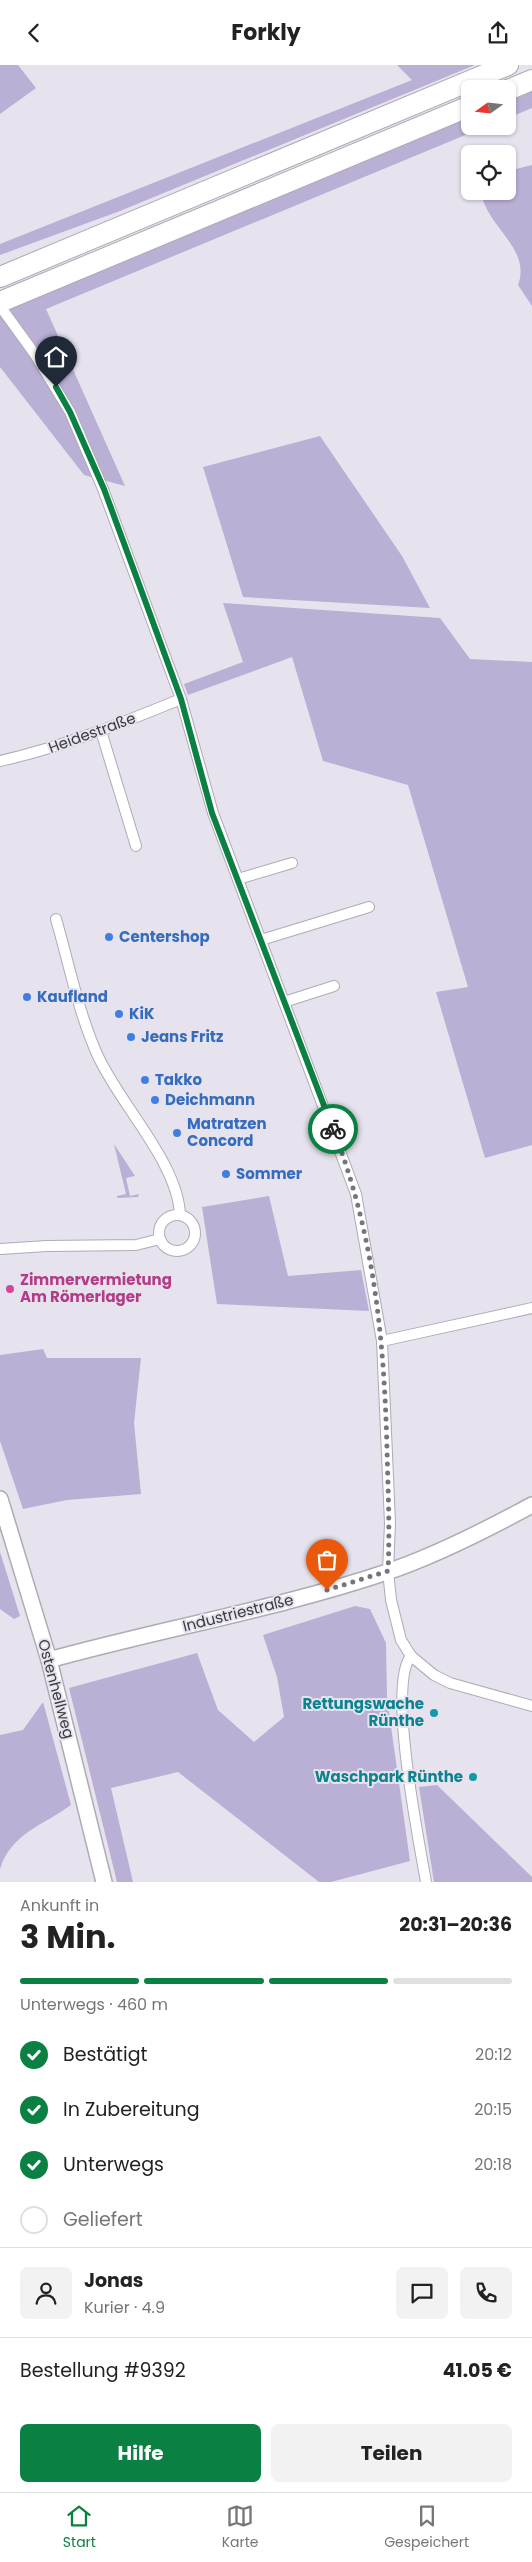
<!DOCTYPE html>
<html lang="de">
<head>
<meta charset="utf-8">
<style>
	:root { --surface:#fff; --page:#f2f2f2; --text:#222; --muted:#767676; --line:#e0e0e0; --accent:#0b8043 }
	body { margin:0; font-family:Poppins,sans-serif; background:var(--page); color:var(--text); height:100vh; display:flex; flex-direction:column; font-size:19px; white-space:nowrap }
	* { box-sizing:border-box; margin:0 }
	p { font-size:16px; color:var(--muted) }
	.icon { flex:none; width:28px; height:28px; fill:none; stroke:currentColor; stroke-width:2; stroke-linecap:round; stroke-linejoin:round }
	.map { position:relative; height:1817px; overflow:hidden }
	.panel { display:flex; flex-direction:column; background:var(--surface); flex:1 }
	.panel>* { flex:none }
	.needle { width:32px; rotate:255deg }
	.buttons { position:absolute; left:461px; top:15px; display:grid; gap:10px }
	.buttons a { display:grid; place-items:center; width:55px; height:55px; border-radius:8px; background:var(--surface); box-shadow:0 1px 4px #0004; font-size:25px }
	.pin { position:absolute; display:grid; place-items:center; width:42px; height:42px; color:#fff; margin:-51px -21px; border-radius:50% 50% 50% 0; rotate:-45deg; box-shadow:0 0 5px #0007 }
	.pin .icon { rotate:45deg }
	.courier { position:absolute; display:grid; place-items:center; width:50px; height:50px; margin:-25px; border:4px solid #0b8043; border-radius:50%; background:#fff; color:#222; box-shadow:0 1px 6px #0007 }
	.overview em { font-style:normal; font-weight:700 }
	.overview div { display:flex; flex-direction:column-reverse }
	.overview { display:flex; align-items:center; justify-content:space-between; height:85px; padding:0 20px }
	h1 { font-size:32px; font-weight:700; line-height:38px }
	.bar { display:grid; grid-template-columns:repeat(4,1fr); gap:8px 5px; align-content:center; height:60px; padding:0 20px }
	.bar i { height:6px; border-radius:4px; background:var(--line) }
	.bar .active { background:var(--accent) }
	.bar p { grid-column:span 4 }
	.line { display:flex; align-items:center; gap:12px; padding:0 20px; border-top:1px solid var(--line) }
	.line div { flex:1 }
	.round { display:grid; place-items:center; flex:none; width:52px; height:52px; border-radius:8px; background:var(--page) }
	ol { padding:0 20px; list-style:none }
	li { display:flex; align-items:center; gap:15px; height:55px }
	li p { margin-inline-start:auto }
	li .icon { padding:5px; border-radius:50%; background:var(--accent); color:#fff; stroke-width:4 }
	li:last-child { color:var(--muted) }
	li i { width:28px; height:28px; border:2px solid var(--line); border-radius:50% }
	.button { display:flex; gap:10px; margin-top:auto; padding:10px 20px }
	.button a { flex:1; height:58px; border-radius:8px; background:var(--accent); color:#fff; font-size:20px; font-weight:700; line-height:58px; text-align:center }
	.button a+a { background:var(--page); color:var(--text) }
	header { display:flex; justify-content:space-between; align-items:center; height:65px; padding:0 20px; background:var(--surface); font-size:22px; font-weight:700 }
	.dock { display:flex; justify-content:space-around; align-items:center; height:70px; border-top:1px solid var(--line); background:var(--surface); font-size:14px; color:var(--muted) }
	.dock a { display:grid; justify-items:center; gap:2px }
	.dock .active { color:var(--accent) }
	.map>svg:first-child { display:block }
</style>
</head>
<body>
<header><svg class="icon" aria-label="back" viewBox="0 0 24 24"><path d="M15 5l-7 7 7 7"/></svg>Forkly<svg class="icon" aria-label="share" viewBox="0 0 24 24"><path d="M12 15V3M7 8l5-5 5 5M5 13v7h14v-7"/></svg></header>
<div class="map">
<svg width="532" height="1817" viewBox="0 0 532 1817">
	<rect width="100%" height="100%" fill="#e6e3ee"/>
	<!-- green -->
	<g fill="#baafd4">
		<path d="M 0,0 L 18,0 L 36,23 L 0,49 Z"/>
		<path d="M 397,0 L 475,0 L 120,146 L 0,190 L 0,179 L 412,15 Z"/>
		<path d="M 532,23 L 532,43 L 508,53 L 508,33 Z"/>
		<path d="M 470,48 L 470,61 L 487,61 L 46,244 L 125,421 L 84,410 L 0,302 L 0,244 Z"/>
		<path d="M 532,100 L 532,241 L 518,220 C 532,183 485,161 481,126 L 508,126 L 508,106 Z"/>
		<path d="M 320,371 L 402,491 L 430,543 L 243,532 L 203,402 Z"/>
		<path d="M 223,538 L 440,553 L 470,594 L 532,597 L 532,1080 L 485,1093 L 436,927 L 468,922 L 408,720 L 323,696 L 292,592 L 188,630 L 184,619 L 243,597 Z"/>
		<path d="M 114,1079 L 135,1111 L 126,1113 L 130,1131 L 139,1129 L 138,1132 L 117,1133 L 117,1131 L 126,1129 Z"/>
		<path d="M 269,1131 L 288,1211 L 361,1205 L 369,1246 L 217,1239 L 202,1142 Z"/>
		<path d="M 43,1284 L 47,1293 L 141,1293 L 134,1358 L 141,1429 L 67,1435 L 23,1444 L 0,1376 L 0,1290 Z"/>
		<path d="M 0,1487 L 20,1551 L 14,1554 L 0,1544 Z"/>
		<path d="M 355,1541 L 370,1544 L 386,1578 L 387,1633 L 410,1796 L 331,1817 L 319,1817 L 178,1707 L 111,1723 L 133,1817 L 117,1817 L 69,1623 L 197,1588 L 218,1645 L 254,1677 L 284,1652 L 277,1612 L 263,1570 Z"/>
		<path d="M 43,1637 L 71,1740 C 44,1760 11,1768 0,1804 L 0,1670 L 23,1665 Z"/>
		<path d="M 437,1720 L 532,1812 L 532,1817 L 434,1817 L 419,1722 Z"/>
	</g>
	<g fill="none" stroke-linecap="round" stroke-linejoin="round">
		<defs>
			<g id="street">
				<path d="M 0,241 L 34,288 L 70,347 L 103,424 L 181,634 L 213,748 L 356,1129 L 382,1276 L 390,1458 L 388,1506 L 391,1535 L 401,1575 L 411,1591 L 434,1610 L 450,1618 L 532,1641"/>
				<path d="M 101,666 L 136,781"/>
				<path d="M 0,696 C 63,682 122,658 181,634"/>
				<path d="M 238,814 L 292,798"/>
				<path d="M 56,854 C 69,899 78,946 97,989 C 119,1039 178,1097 180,1150"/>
				<path d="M 261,875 L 369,842"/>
				<path d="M 284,937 L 334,921"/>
				<circle cx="177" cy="1168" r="18"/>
				<path d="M 0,1184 L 47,1181 L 136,1180 L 160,1174"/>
				<path d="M 382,1276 L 532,1243"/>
				<path d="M 411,1591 C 387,1619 419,1776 426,1817"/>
			</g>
			<g id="secondary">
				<path d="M 0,1434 L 49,1595 L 104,1817"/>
				<path d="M 49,1595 C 161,1564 277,1544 387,1507 C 437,1490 486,1465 532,1440"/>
			</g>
			<g id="highway">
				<path d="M 508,25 L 532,15"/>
				<path d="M 0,212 L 508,0"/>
				<path d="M 0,237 L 470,41"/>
			</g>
		</defs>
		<!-- street casing -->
		<use href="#street" stroke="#aeabb5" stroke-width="12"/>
		<!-- secondary casing -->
		<use href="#secondary" stroke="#aeabb5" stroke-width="18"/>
		<!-- highway casing -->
		<use href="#highway" stroke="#aeabb5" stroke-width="22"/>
		<!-- street -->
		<use href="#street" stroke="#fff" stroke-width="10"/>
		<!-- secondary -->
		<use href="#secondary" stroke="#fff" stroke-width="15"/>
		<!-- highway -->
		<use href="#highway" stroke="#fff" stroke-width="20"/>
	</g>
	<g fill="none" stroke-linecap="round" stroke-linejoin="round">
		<!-- done -->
		<path stroke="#77757c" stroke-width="5" stroke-dasharray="0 9" d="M 327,1525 L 388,1506 C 390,1465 388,1425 387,1384 C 384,1273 374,1168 333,1064"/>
		<!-- route -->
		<path stroke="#0b8043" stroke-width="6" d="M 56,322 L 70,347 L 104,424 L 143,530 L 181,634 L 212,748 L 333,1064"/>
	</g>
	<!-- markers -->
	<g fill="#3f7fe0" stroke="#e6e3ee" stroke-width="2">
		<circle cx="109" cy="872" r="5"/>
		<circle cx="27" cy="932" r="5"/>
		<circle cx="119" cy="949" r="5"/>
		<circle cx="131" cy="972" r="5"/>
		<circle cx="145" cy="1015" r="5"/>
		<circle cx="155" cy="1035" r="5"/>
		<circle cx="177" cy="1068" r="5"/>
		<circle cx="226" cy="1109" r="5"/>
	</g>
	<circle fill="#d1479c" stroke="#e6e3ee" stroke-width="2" cx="10" cy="1224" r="5"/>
	<g fill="#0f9aa8" stroke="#e6e3ee" stroke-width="2">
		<circle cx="434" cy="1648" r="5"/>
		<circle cx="473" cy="1712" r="5"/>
	</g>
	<g text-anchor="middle" stroke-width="4" stroke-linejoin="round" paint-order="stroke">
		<!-- street labels -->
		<g font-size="15" fill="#3b3a3e" stroke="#e6e3ee">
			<text transform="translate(92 668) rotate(-20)" y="5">Heidestraße</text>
			<text transform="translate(238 1548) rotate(-14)" y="5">Industriestraße</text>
			<text transform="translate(56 1624) rotate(75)" y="5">Ostenhellweg</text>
		</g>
		<!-- shop labels -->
		<g font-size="15" font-weight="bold" fill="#366cbe" stroke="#e6e3ee" text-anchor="start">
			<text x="119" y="877">Centershop</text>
			<text x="37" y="937">Kaufland</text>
			<text x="129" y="954">KiK</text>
			<text x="141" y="977">Jeans Fritz</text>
			<text x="155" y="1020">Takko</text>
			<text x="165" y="1040">Deichmann</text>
			<text x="187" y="1064">Matratzen<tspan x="187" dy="17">Concord</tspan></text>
			<text x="236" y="1114">Sommer</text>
		</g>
		<!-- hotel labels -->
		<g font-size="15" font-weight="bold" fill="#b23c85" stroke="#e6e3ee" text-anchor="start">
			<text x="20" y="1220">Zimmervermietung<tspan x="20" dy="17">Am Römerlager</tspan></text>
		</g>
		<!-- culture labels -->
		<g font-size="15" font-weight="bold" fill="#0d838f" stroke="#e6e3ee" text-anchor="end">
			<text x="424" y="1644">Rettungswache<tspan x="424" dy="17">Rünthe</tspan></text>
			<text x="463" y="1717">Waschpark Rünthe</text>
		</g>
	</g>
</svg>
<div class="buttons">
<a><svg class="needle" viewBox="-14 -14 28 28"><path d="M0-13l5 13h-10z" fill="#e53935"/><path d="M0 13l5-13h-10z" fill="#767676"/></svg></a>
<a><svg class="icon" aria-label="locate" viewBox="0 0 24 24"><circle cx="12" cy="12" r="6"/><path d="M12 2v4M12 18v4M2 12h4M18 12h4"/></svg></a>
</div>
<div class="pin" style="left:327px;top:1525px;background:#ea580c"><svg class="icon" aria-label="bag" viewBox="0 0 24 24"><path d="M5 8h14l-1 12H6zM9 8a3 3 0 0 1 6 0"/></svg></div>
<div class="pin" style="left:56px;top:322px;background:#1f2937"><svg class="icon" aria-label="home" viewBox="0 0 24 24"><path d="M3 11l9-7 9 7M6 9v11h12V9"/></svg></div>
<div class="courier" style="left:333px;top:1064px"><svg class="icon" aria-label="bike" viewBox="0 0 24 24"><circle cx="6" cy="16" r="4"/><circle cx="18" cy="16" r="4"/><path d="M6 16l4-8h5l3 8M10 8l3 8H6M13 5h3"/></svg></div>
</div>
<section class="panel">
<div class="overview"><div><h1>3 Min.</h1><p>Ankunft in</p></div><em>20:31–20:36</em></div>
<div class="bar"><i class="active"></i><i class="active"></i><i class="active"></i><i></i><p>Unterwegs · 460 m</p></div>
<ol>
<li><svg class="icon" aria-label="check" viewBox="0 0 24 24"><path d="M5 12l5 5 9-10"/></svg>Bestätigt<p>20:12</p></li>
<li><svg class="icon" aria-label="check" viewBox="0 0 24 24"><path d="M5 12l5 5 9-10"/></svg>In Zubereitung<p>20:15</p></li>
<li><svg class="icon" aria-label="check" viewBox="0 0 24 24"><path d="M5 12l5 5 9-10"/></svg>Unterwegs<p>20:18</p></li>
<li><i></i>Geliefert</li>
</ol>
<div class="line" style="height:90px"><a class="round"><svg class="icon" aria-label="person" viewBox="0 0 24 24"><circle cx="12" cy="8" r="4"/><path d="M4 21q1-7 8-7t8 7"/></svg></a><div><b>Jonas</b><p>Kurier · 4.9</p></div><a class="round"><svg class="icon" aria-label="chat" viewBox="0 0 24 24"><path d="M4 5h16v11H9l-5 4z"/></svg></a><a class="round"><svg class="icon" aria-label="phone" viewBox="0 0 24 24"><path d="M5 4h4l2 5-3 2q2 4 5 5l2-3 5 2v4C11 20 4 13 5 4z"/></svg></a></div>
<div class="line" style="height:65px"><div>Bestellung #9392</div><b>41.05 €</b></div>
<div class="button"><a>Hilfe</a><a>Teilen</a></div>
</section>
<nav class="dock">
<a class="active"><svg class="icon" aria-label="home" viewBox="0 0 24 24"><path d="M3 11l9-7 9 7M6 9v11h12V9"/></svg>Start</a>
<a><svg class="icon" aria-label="map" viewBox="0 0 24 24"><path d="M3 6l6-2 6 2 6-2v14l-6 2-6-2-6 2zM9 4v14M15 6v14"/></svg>Karte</a>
<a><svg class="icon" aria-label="saved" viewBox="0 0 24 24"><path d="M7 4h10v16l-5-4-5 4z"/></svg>Gespeichert</a>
</nav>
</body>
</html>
